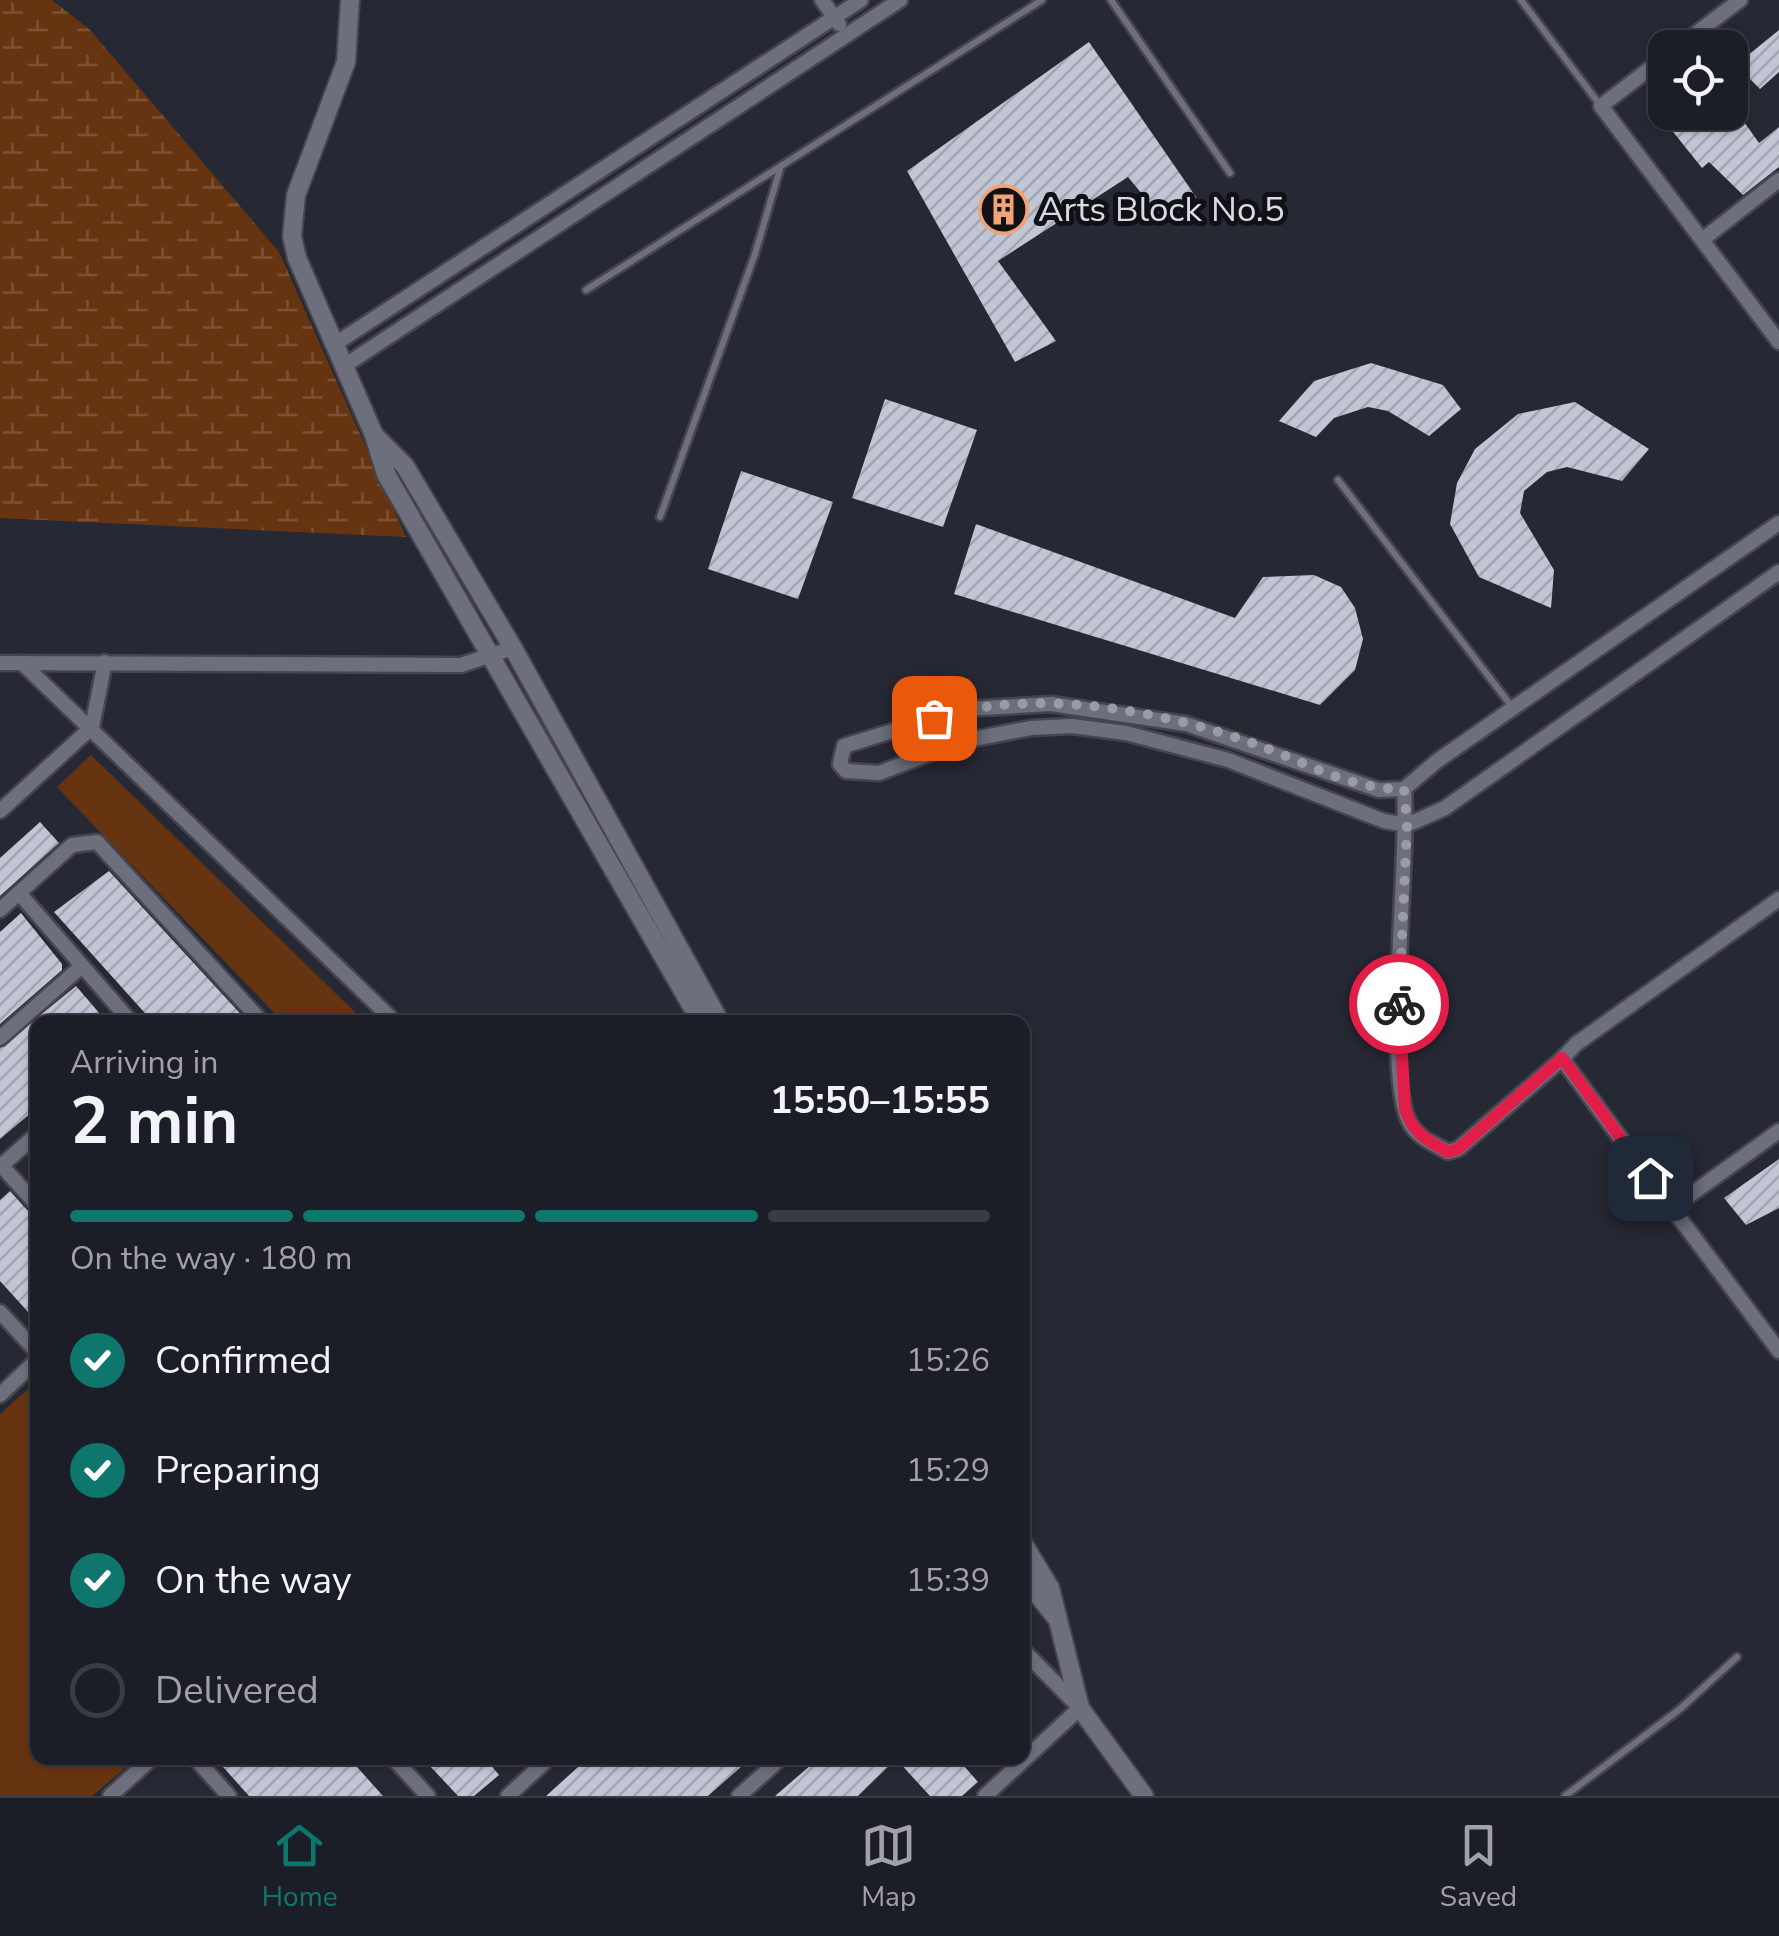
<!DOCTYPE html>
<html lang="en">
<head>
<meta charset="utf-8">
<style>
	:root { --surface:#1c1e27; --page:#292b33; --text:#f1f3f6; --muted:#a0a2a7; --line:#3a3c44; --accent:#0f766e }
	body { margin:0; font-family:"Nunito Sans",sans-serif; background:var(--page); color:var(--text); height:100vh; display:flex; flex-direction:column; font-size:38px; white-space:nowrap }
	* { box-sizing:border-box; margin:0 }
	p { font-size:32px; color:var(--muted) }
	.icon { flex:none; width:55px; height:55px; fill:none; stroke:currentColor; stroke-width:2; stroke-linecap:round; stroke-linejoin:round }
	.map { position:relative; flex:1; overflow:hidden }
	.side { position:absolute; left:30px; top:1015px; width:1000px; height:750px; display:flex; flex-direction:column; background:var(--surface); border-radius:20px; box-shadow:0 2px 8px #0004,0 0 0 2px var(--line) }
	.side>* { flex:none }
	.controls { position:absolute; left:1648px; top:30px; display:grid; gap:20px }
	.controls a { display:grid; place-items:center; width:100px; height:100px; border-radius:20px; background:var(--surface); box-shadow:0 2px 8px #0004,0 0 0 2px var(--line); font-size:50px }
	.pin { position:absolute; display:grid; place-items:center; width:85px; height:85px; color:#fff; margin:-42px; border-radius:20px; box-shadow:0 5px 15px #0006 }
	.courier { position:absolute; display:grid; place-items:center; width:100px; height:100px; margin:-50px; border:8px solid #e11d48; border-radius:50%; background:#fff; color:#222; box-shadow:0 2px 12px #0007 }
	.overview em { font-style:normal; font-weight:700 }
	.overview div { display:flex; flex-direction:column-reverse }
	.overview { display:flex; align-items:center; justify-content:space-between; height:170px; padding:0 40px }
	h1 { font-size:65px; font-weight:700; line-height:75px }
	.bar { display:grid; grid-template-columns:repeat(4,1fr); gap:15px 10px; align-content:center; height:120px; padding:0 40px }
	.bar i { height:12px; border-radius:8px; background:var(--line) }
	.bar .current { background:var(--accent) }
	.bar p { grid-column:span 4 }
	ol { padding:0 40px; list-style:none }
	li { display:flex; align-items:center; gap:30px; height:110px }
	li p { margin-inline-start:auto }
	li .icon { padding:10px; border-radius:50%; background:var(--accent); color:#fff; stroke-width:4 }
	li:last-child { color:var(--muted) }
	li i { width:55px; height:55px; border:5px solid var(--line); border-radius:50% }
	.tabs { display:flex; justify-content:space-around; align-items:center; height:140px; border-top:2px solid var(--line); background:var(--surface); font-size:28px; color:var(--muted) }
	.tabs a { display:grid; justify-items:center; gap:5px }
	.tabs .current { color:var(--accent) }
	.map>svg:first-child { display:block }
</style>
</head>
<body>
<div class="map">
<svg width="1779" height="1796" viewBox="0 0 1779 1796">
	<defs>
		<pattern id="wetland-marsh" width="20" height="14" patternUnits="userSpaceOnUse" patternTransform="scale(2.5)"><rect width="20" height="14" fill="#673412"/><path d="M1 5h8M5 5V1M11 12h8M15 12V8" fill="none" stroke="#7c5134"/></pattern>
		<pattern id="building-hatch" width="6" height="6" patternUnits="userSpaceOnUse" patternTransform="scale(2.5)"><rect width="6" height="6" fill="#c2c5d4"/><path d="M-1 1l2-2M0 6l6-6M5 7l2-2" fill="none" stroke="#a2a4b0"/></pattern>
	</defs>
	<rect width="100%" height="100%" fill="#262834"/>
	<!-- grass -->
	<g fill="#673412">
		<path d="M 91,755 L 365,1022 L 283,1022 L 57,787 Z"/>
		<path d="M 37,1381 L 38,1758 L 137,1758 L 92,1796 L 0,1796 L 0,1414 Z"/>
	</g>
	<!-- wetland -->
	<path fill="url(#wetland-marsh)" d="M 0,0 L 52,0 L 90,30 L 279,252 L 406,537 L 0,518 Z"/>
	<!-- building -->
	<g fill="url(#building-hatch)">
		<path d="M 1779,30 L 1779,72 L 1760,89 L 1736,65 Z"/>
		<path d="M 1089,42 L 1196,197 L 1165,222 L 1128,177 L 998,261 L 1056,341 L 1015,362 L 907,171 Z"/>
		<path d="M 1670,112 L 1737,112 L 1759,143 L 1779,127 L 1779,167 L 1743,195 L 1709,162 L 1702,168 L 1662,118 Z"/>
		<path d="M 1371,363 L 1443,385 L 1461,409 L 1429,436 L 1388,411 L 1368,407 L 1334,418 L 1316,437 L 1279,421 L 1314,381 Z"/>
		<path d="M 885,399 L 977,430 L 943,527 L 852,498 Z"/>
		<path d="M 1575,402 L 1649,449 L 1622,481 L 1567,467 L 1547,472 L 1524,491 L 1520,513 L 1554,570 L 1551,608 L 1479,577 L 1450,524 L 1457,483 L 1475,449 L 1518,414 Z"/>
		<path d="M 741,471 L 833,502 L 798,599 L 708,569 Z"/>
		<path d="M 976,524 L 1235,618 L 1263,577 L 1314,575 L 1341,587 L 1355,608 L 1363,639 L 1355,670 L 1320,705 L 954,594 Z"/>
		<path d="M 40,822 L 59,843 L 0,896 L 0,858 Z"/>
		<path d="M 109,871 L 248,1022 L 153,1022 L 54,912 Z"/>
		<path d="M 21,913 L 62,964 L 62,970 L 0,1024 L 0,932 Z"/>
		<path d="M 76,986 L 107,1022 L 38,1022 L 38,1107 L 0,1139 L 0,1048 Z"/>
		<path d="M 1779,1159 L 1779,1208 L 1746,1225 L 1724,1198 Z"/>
		<path d="M 10,1191 L 38,1222 L 38,1323 L 0,1281 L 0,1200 Z"/>
		<path d="M 215,1758 L 349,1758 L 383,1796 L 249,1796 Z"/>
		<path d="M 438,1758 L 485,1758 L 499,1775 L 474,1796 L 458,1796 L 429,1765 Z"/>
		<path d="M 588,1758 L 751,1758 L 708,1796 L 546,1796 Z"/>
		<path d="M 819,1758 L 957,1758 L 978,1782 L 962,1796 L 930,1796 L 896,1759 L 858,1796 L 775,1796 Z"/>
	</g>
	<g fill="none" stroke-linecap="round" stroke-linejoin="round">
		<defs>
			<g id="service">
				<path d="M 1111,0 L 1230,173"/>
				<path d="M 1521,0 L 1600,105"/>
				<path d="M 586,290 L 1042,0"/>
				<path d="M 1338,480 L 1513,708"/>
				<path d="M 660,517 L 755,254 L 780,169"/>
				<path d="M 1565,1796 L 1680,1709 L 1737,1657"/>
			</g>
			<g id="minor">
				<path d="M 822,0 L 839,24"/>
				<path d="M 1677,48 L 1740,0"/>
				<path d="M 1665,57 L 1601,106 L 1779,342"/>
				<path d="M 1702,240 L 1779,180"/>
				<path d="M 335,344 L 861,0"/>
				<path d="M 344,366 L 900,0"/>
				<path d="M 1779,523 L 1437,761 L 1404,789 L 1379,790 L 1186,724 L 1051,704 L 964,709 L 844,746 L 840,764 L 846,771 L 879,773 L 963,741 L 1031,728 L 1072,726 L 1126,733 L 1228,760 L 1384,821 L 1407,825 L 1445,808 L 1779,572"/>
				<path d="M 0,663 L 461,665 L 513,648"/>
				<path d="M 22,663 L 395,1022"/>
				<path d="M 1404,789 C 1410,856 1382,1082 1411,1125 C 1420,1139 1435,1144 1448,1152 L 1458,1149 L 1562,1059 L 1672,1208"/>
				<path d="M 0,811 L 92,727 L 105,662"/>
				<path d="M 19,893 L 131,1022"/>
				<path d="M 0,910 L 72,845 L 97,842 L 262,1022"/>
				<path d="M 0,1038 L 82,966"/>
				<path d="M 1562,1059 L 1576,1044 L 1779,899"/>
				<path d="M 1779,1131 L 1672,1208 L 1779,1351"/>
				<path d="M 0,1164 L 38,1206"/>
				<path d="M 0,1167 L 38,1133"/>
				<path d="M 0,1312 L 38,1353"/>
				<path d="M 0,1395 L 38,1359"/>
				<path d="M 195,1758 L 229,1796"/>
				<path d="M 393,1758 L 428,1796"/>
				<path d="M 110,1796 L 152,1758"/>
				<path d="M 508,1796 L 549,1758"/>
				<path d="M 739,1796 L 781,1758"/>
				<path d="M 985,1796 L 1080,1708 L 1022,1649"/>
			</g>
			<g id="tertiary">
				<path d="M 350,0 L 346,62 L 296,195 L 292,236 L 297,258 L 374,435 L 386,474 L 701,1022"/>
				<path d="M 374,435 L 405,466 L 513,648 L 720,1022"/>
				<path d="M 1022,1542 L 1050,1588 L 1080,1708 L 1144,1796"/>
				<path d="M 1022,1575 L 1055,1616"/>
			</g>
		</defs>
		<!-- service casing -->
		<use href="#service" stroke="#44454f" stroke-width="11"/>
		<!-- minor casing -->
		<use href="#minor" stroke="#44454f" stroke-width="19"/>
		<!-- tertiary casing -->
		<use href="#tertiary" stroke="#44454f" stroke-width="22"/>
		<!-- service -->
		<use href="#service" stroke="#6d6f7d" stroke-width="6"/>
		<!-- minor -->
		<use href="#minor" stroke="#6d6f7d" stroke-width="14"/>
		<!-- tertiary -->
		<use href="#tertiary" stroke="#6d6f7d" stroke-width="18"/>
	</g>
	<g fill="none" stroke-linecap="round" stroke-linejoin="round">
		<!-- done -->
		<path stroke="#9a9ca5" stroke-width="10" stroke-dasharray="0 18" d="M 934,718 C 1037,686 1167,711 1266,748 C 1312,766 1354,790 1404,789 L 1407,825 L 1399,1004"/>
		<!-- route -->
		<path stroke="#e11d48" stroke-width="12" d="M 1399,1004 L 1405,1108 C 1412,1133 1427,1140 1448,1152 L 1458,1149 L 1562,1058 L 1650,1178"/>
	</g>
	<!-- icons -->
	<defs>
		<symbol id="building-ring" viewBox="-11 -11 22 22"><circle r="9.5" fill="#101116" stroke="#efa377" stroke-width="1.5"/><path d="M-4-6H4V6H1V3H-1V6H-4ZM-2.5-4.3h1.7v1.8h-1.7ZM.8-4.3h1.7v1.8H.8ZM-2.5-1h1.7V.8h-1.7ZM.8-1h1.7V.8H.8Z" fill="#efa377"/></symbol>
	</defs>
	<g fill-rule="evenodd">
		<use href="#building-ring" x="976" y="182" width="55" height="55"/>
	</g>
	<g text-anchor="middle" stroke-width="10" stroke-linejoin="round" paint-order="stroke">
		<!-- poi labels -->
		<g font-size="35" fill="#d9dae2" stroke="#101116" text-anchor="start">
			<text x="1038" y="221">Arts Block No.5</text>
		</g>
	</g>
</svg>
<div class="controls">
<a><svg class="icon" aria-label="locate" viewBox="0 0 24 24"><circle cx="12" cy="12" r="6"/><path d="M12 2v4M12 18v4M2 12h4M18 12h4"/></svg></a>
</div>
<div class="pin" style="left:934px;top:718px;background:#ea580c"><svg class="icon" aria-label="bag" viewBox="0 0 24 24"><path d="M5 8h14l-1 12H6zM9 8a3 3 0 0 1 6 0"/></svg></div>
<div class="pin" style="left:1650px;top:1178px;background:#1f2937"><svg class="icon" aria-label="home" viewBox="0 0 24 24"><path d="M3 11l9-7 9 7M6 9v11h12V9"/></svg></div>
<div class="courier" style="left:1399px;top:1004px"><svg class="icon" aria-label="bike" viewBox="0 0 24 24"><circle cx="6" cy="16" r="4"/><circle cx="18" cy="16" r="4"/><path d="M6 16l4-8h5l3 8M10 8l3 8H6M13 5h3"/></svg></div>
<section class="side">
<div class="overview"><div><h1>2 min</h1><p>Arriving in</p></div><em>15:50–15:55</em></div>
<div class="bar"><i class="current"></i><i class="current"></i><i class="current"></i><i></i><p>On the way · 180 m</p></div>
<ol>
<li><svg class="icon" aria-label="check" viewBox="0 0 24 24"><path d="M5 12l5 5 9-10"/></svg>Confirmed<p>15:26</p></li>
<li><svg class="icon" aria-label="check" viewBox="0 0 24 24"><path d="M5 12l5 5 9-10"/></svg>Preparing<p>15:29</p></li>
<li><svg class="icon" aria-label="check" viewBox="0 0 24 24"><path d="M5 12l5 5 9-10"/></svg>On the way<p>15:39</p></li>
<li><i></i>Delivered</li>
</ol>
</section>
</div>
<nav class="tabs">
<a class="current"><svg class="icon" aria-label="home" viewBox="0 0 24 24"><path d="M3 11l9-7 9 7M6 9v11h12V9"/></svg>Home</a>
<a><svg class="icon" aria-label="map" viewBox="0 0 24 24"><path d="M3 6l6-2 6 2 6-2v14l-6 2-6-2-6 2zM9 4v14M15 6v14"/></svg>Map</a>
<a><svg class="icon" aria-label="saved" viewBox="0 0 24 24"><path d="M7 4h10v16l-5-4-5 4z"/></svg>Saved</a>
</nav>
</body>
</html>
